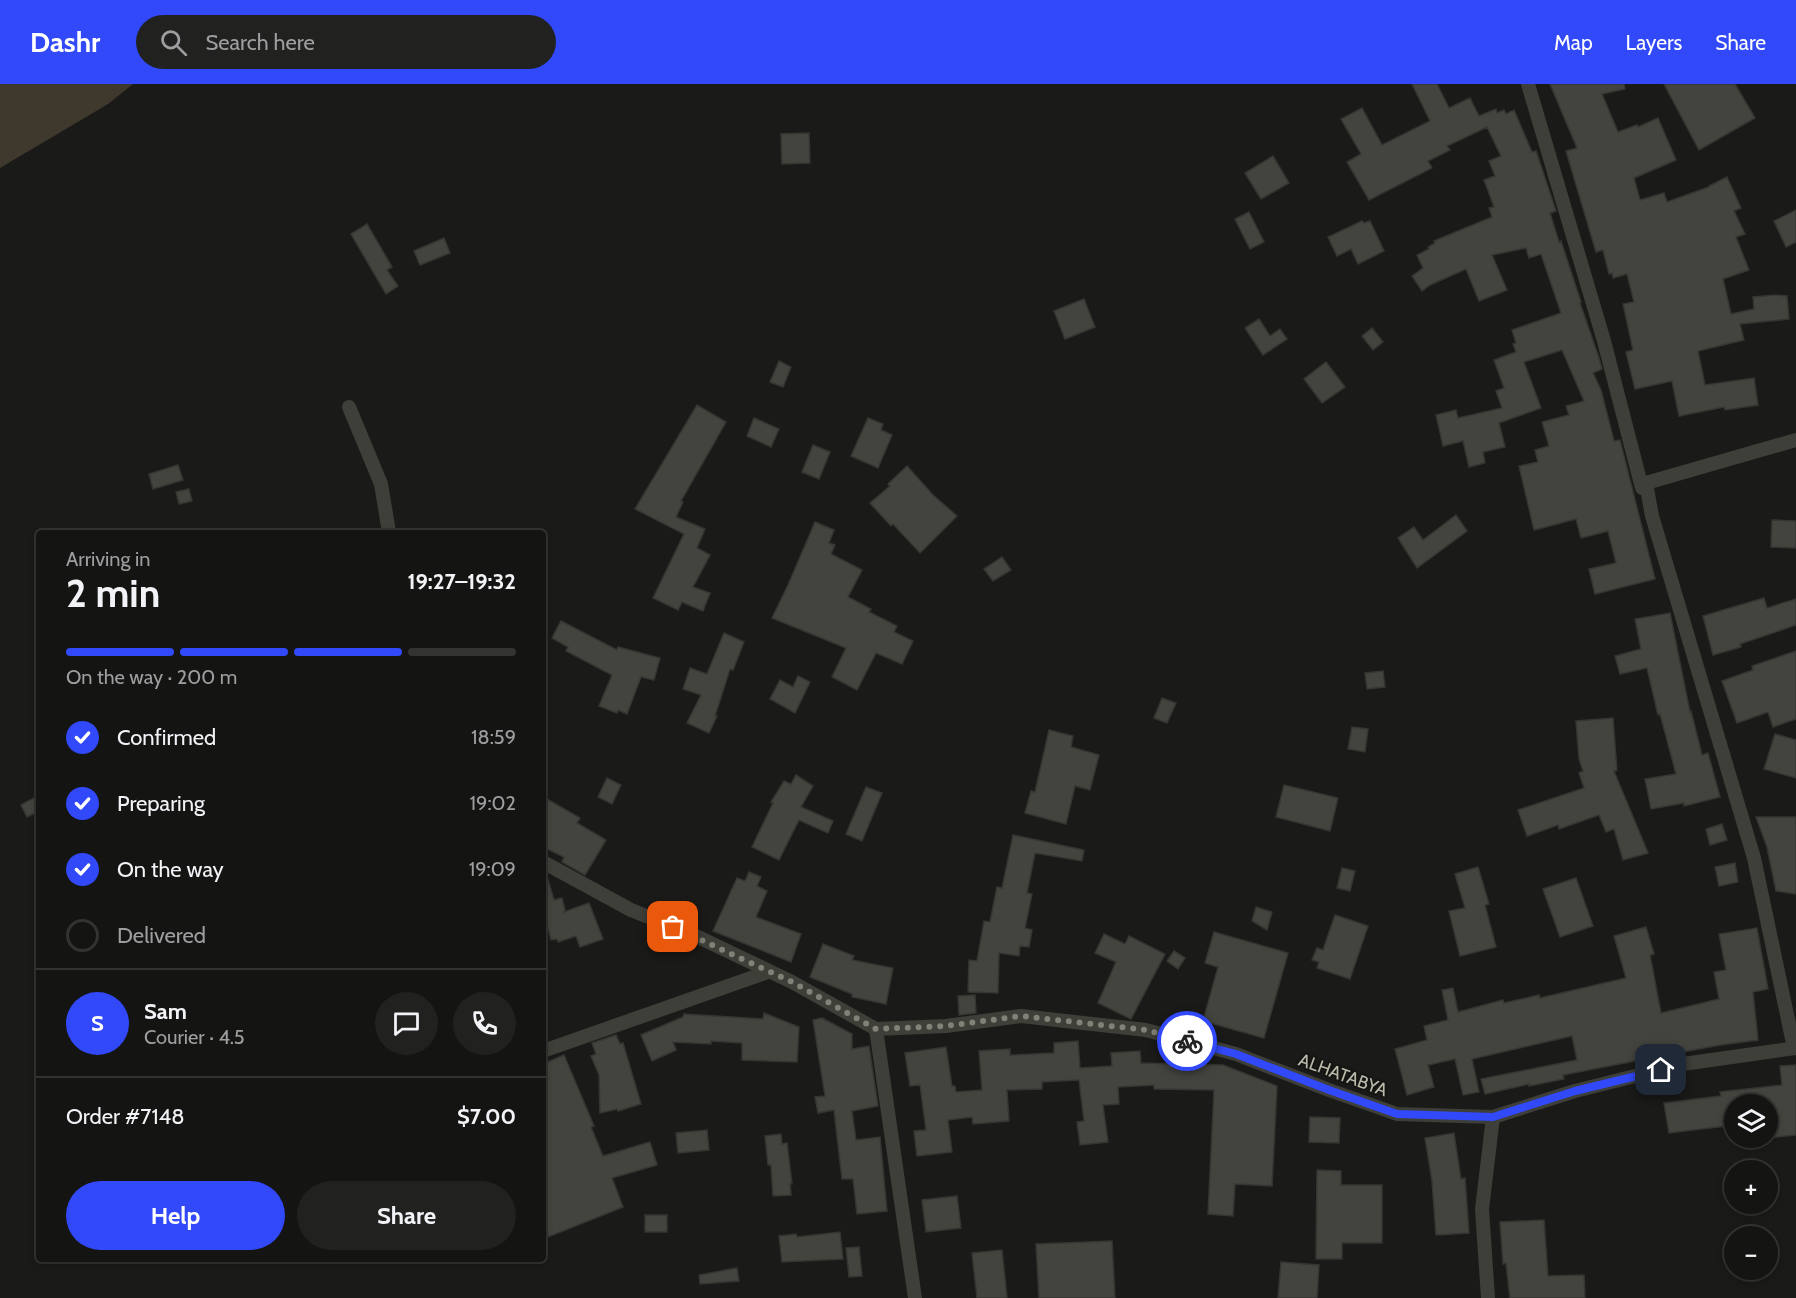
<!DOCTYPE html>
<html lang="en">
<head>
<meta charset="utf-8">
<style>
	:root { --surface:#141412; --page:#212120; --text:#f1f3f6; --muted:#9d9e9f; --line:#333332; --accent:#3149f9 }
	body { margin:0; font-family:Cabin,sans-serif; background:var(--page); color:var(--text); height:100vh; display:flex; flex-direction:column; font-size:22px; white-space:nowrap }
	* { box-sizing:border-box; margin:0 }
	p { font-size:20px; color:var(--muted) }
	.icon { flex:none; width:33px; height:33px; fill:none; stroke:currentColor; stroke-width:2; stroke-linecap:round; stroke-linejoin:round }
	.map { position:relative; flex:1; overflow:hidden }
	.sheet { position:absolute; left:36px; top:446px; width:510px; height:732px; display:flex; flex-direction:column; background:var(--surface); border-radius:6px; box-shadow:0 3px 9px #0003,0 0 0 2px var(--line) }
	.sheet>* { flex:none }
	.tools { position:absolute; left:1724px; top:1010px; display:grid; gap:12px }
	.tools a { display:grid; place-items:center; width:54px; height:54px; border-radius:50%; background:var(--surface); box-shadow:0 3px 9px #0003,0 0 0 2px var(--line); font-size:30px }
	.pin { position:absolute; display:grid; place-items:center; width:51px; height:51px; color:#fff; margin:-26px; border-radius:12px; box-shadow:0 3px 9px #0006 }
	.courier { position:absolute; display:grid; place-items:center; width:60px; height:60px; margin:-30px; border:4px solid #3149f9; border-radius:50%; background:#fff; color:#222; box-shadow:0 2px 8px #0007 }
	.headline em { font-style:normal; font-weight:700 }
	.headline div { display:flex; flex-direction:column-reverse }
	.headline { display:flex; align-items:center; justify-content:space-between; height:102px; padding:0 30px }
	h1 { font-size:39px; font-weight:700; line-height:45px }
	.bar { display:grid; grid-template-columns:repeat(4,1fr); gap:9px 6px; align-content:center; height:72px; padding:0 30px }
	.bar i { height:8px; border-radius:4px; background:var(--line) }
	.bar .selected { background:var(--accent) }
	.bar p { grid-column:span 4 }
	.line { display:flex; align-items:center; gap:15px; padding:0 30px; border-top:2px solid var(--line) }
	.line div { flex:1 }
	.round { display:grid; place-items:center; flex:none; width:63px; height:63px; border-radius:32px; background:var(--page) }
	ol { padding:0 30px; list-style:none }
	li { display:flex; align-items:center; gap:18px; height:66px }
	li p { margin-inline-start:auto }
	li .icon { padding:6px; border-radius:50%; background:var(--accent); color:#fff; stroke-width:4 }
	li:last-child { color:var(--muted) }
	li i { width:33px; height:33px; border:3px solid var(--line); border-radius:50% }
	.primary-button { display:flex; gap:12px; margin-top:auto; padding:12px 30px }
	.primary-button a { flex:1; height:69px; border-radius:36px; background:var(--accent); color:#fff; font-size:24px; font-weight:700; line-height:69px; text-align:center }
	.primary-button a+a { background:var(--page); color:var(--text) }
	header { display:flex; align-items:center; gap:36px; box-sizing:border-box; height:84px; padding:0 30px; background:var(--accent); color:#fff }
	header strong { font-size:28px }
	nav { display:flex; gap:33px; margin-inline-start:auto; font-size:21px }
	.search { width:420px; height:54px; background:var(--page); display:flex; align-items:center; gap:15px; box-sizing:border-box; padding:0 21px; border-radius:33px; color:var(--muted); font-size:22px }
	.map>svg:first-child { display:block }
</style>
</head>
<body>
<header>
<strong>Dashr</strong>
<div class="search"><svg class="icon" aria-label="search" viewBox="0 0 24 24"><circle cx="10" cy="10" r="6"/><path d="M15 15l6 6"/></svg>Search here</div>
<nav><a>Map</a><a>Layers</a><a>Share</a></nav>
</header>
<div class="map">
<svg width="1796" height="1214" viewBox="0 0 1796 1214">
	<rect width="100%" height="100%" fill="#1a1a18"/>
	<!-- water -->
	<path fill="#3f392d" d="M 0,0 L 133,0 L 108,20 L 0,84 Z"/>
	<!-- building -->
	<g fill="#44443f" stroke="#353632" stroke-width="1.5">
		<path d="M 1412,0 L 1437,0 L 1449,24 L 1470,14 L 1479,32 L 1496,25 L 1497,29 L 1504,26 L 1506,30 L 1514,26 L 1532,68 L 1536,67 L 1556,127 L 1550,129 L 1559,158 L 1561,157 L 1581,218 L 1580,219 L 1599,274 L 1602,285 L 1593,289 L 1601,306 L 1614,357 L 1620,356 L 1655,495 L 1595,510 L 1589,485 L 1616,479 L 1608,447 L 1581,454 L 1576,435 L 1534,446 L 1519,382 L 1538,378 L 1535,366 L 1549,362 L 1542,338 L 1569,331 L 1566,322 L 1584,317 L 1562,266 L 1524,278 L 1541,324 L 1499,339 L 1505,363 L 1483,368 L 1485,379 L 1469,383 L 1463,357 L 1443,362 L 1436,331 L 1456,326 L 1458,334 L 1502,324 L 1496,307 L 1504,304 L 1494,276 L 1516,268 L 1513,260 L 1516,259 L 1512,246 L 1561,229 L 1541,170 L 1529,174 L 1526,164 L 1492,171 L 1507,206 L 1479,217 L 1466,185 L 1430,201 L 1422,207 L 1412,192 L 1423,184 L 1417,171 L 1429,165 L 1428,163 L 1435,159 L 1434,157 L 1492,133 L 1489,124 L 1494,123 L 1484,96 L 1495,92 L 1489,77 L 1501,72 L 1487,43 L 1447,62 L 1450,66 L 1428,77 L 1432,84 L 1369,116 L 1347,78 L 1361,70 L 1341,35 L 1362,24 L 1382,61 L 1430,37 Z"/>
		<path d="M 1550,0 L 1624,0 L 1625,5 L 1602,10 L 1618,48 L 1637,41 L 1638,43 L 1658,34 L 1676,76 L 1634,94 L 1640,116 L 1664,109 L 1667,118 L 1709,103 L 1709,102 L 1727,93 L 1741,124 L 1734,127 L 1745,150 L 1736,153 L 1749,186 L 1723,195 L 1731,230 L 1754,225 L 1753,213 L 1776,211 L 1787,212 L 1789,235 L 1740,240 L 1744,256 L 1698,267 L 1705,301 L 1754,294 L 1758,321 L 1725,326 L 1724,323 L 1679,332 L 1672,297 L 1635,305 L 1626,268 L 1633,266 L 1623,220 L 1634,218 L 1627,190 L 1613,194 L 1612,189 L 1609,190 L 1603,166 L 1596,168 L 1566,67 L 1577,64 Z"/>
		<path d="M 1664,0 L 1735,0 L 1755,34 L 1699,66 Z"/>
		<path d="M 809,49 L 810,79 L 782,80 L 781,50 Z"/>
		<path d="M 1273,72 L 1289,99 L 1261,115 L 1245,89 Z"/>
		<path d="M 1796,126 L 1796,158 L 1786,163 L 1774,137 Z"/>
		<path d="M 1249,128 L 1264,158 L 1250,165 L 1235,135 Z"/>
		<path d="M 1362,137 L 1364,139 L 1370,137 L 1384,167 L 1358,180 L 1351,165 L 1337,172 L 1328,153 Z"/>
		<path d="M 367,140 L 392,183 L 387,186 L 398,202 L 386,210 L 351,150 Z"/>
		<path d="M 444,154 L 450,169 L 420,181 L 414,167 Z"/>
		<path d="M 1084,215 L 1095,243 L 1065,255 L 1054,227 Z"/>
		<path d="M 1259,235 L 1270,252 L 1280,245 L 1287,255 L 1263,271 L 1245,244 Z"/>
		<path d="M 1372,244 L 1383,258 L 1373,266 L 1362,252 Z"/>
		<path d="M 779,277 L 791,283 L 783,303 L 770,298 Z"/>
		<path d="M 1326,278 L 1345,303 L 1322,319 L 1304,295 Z"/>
		<path d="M 697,321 L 726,338 L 681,417 L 683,418 L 676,433 L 705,445 L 697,464 L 710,471 L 693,503 L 710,509 L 703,527 L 682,518 L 678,526 L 653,514 L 684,450 L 635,425 Z"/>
		<path d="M 754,334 L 779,345 L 771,363 L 747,352 Z"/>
		<path d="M 868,334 L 883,340 L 881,346 L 892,351 L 878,384 L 851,372 Z"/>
		<path d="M 813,361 L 830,368 L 819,395 L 802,388 Z"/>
		<path d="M 178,381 L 183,396 L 153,405 L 149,390 Z"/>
		<path d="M 907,382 L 933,411 L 957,432 L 920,469 L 893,440 L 891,442 L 870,419 L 890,402 L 888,400 Z"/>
		<path d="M 189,405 L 192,417 L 179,420 L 176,408 Z"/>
		<path d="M 1456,431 L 1467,447 L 1417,484 L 1398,454 L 1414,443 L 1423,456 Z"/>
		<path d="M 1772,436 L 1796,437 L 1796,464 L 1771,463 Z"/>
		<path d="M 815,438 L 834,446 L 829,459 L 835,461 L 831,470 L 862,486 L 848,513 L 871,525 L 869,528 L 897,542 L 894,548 L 913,557 L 902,580 L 876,569 L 857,606 L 832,593 L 846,564 L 772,534 L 788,501 Z"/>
		<path d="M 1002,473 L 1011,486 L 993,497 L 984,485 Z"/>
		<path d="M 1764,514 L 1767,524 L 1796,515 L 1796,541 L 1740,560 L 1741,563 L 1713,571 L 1703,532 Z"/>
		<path d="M 1670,529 L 1690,628 L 1691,627 L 1702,671 L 1708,669 L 1720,713 L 1684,722 L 1684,719 L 1651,725 L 1645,695 L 1676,690 L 1660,630 L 1658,631 L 1647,584 L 1620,590 L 1615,572 L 1641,565 L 1635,535 Z"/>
		<path d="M 561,537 L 617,566 L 618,563 L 660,574 L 654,596 L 641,593 L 627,630 L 618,626 L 617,629 L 599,622 L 612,591 L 566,567 L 568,563 L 552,554 Z"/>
		<path d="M 724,549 L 744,558 L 733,586 L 730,585 L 715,632 L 717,632 L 709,649 L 687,639 L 701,611 L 683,605 L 690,584 L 707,590 Z"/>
		<path d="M 1796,567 L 1796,635 L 1773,643 L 1768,628 L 1737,639 L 1722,597 L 1753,586 L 1752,582 Z"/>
		<path d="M 1383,587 L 1385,603 L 1367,605 L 1365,589 Z"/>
		<path d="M 798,592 L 810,598 L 795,629 L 770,615 L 780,596 L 793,603 Z"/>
		<path d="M 1162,614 L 1176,619 L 1167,639 L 1154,634 Z"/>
		<path d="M 1613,634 L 1617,686 L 1614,687 L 1648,769 L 1623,776 L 1614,745 L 1606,748 L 1599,731 L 1559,745 L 1558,741 L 1527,752 L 1518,726 L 1584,704 L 1579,689 L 1583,687 L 1579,675 L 1576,637 Z"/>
		<path d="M 1352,643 L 1368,645 L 1365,668 L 1348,665 Z"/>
		<path d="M 1049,646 L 1073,652 L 1071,663 L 1099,671 L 1090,706 L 1075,702 L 1066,740 L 1025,729 L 1031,707 L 1035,708 Z"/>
		<path d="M 1775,650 L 1796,656 L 1796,694 L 1764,685 Z"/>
		<path d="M 796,691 L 813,702 L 801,723 L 833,737 L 828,749 L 799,736 L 779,776 L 752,763 L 773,719 L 771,718 L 784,697 L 791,700 Z"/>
		<path d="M 607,694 L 621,701 L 612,720 L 598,713 Z"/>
		<path d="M 1284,701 L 1338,714 L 1330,747 L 1276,733 Z"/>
		<path d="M 866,703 L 882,709 L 862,757 L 846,750 Z"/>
		<path d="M 39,711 L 39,727 L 27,733 L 21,721 Z"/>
		<path d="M 547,715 L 580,734 L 577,739 L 606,756 L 585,791 L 562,778 L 564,773 L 543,763 L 543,722 Z"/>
		<path d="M 1756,733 L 1796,733 L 1796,810 L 1776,807 L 1767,763 Z"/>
		<path d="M 1722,740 L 1727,756 L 1710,761 L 1706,745 Z"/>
		<path d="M 1013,751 L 1084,766 L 1082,777 L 1035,769 L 1027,809 L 1032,810 L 1025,844 L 1032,846 L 1029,863 L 1020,862 L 1019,872 L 999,869 L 998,909 L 968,908 L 969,876 L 977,877 L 984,837 L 990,838 L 997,803 L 1002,804 Z"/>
		<path d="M 1735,779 L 1738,798 L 1719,802 L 1715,783 Z"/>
		<path d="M 1478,783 L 1489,820 L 1485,821 L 1496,863 L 1460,872 L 1449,827 L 1465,824 L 1455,790 Z"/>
		<path d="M 1342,784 L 1355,787 L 1350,807 L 1337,804 Z"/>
		<path d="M 749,788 L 761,793 L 757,802 L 767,807 L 756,833 L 801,850 L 791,878 L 713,847 L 737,794 L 745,797 Z"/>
		<path d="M 543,792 L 547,792 L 554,816 L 562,814 L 565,826 L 564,828 L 589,819 L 603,855 L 580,863 L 576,852 L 558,858 L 557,855 L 551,856 L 543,825 Z"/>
		<path d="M 1576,794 L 1593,842 L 1560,853 L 1543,805 Z"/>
		<path d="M 1256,823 L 1272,828 L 1267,846 L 1252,837 Z"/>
		<path d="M 1335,831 L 1368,842 L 1350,895 L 1317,884 L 1319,878 L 1312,876 L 1317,864 L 1323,866 Z"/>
		<path d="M 1646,843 L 1654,870 L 1650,871 L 1661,929 L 1719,915 L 1714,888 L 1726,886 L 1719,850 L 1757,844 L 1768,905 L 1753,908 L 1758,956 L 1720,961 L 1614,981 L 1563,991 L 1564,995 L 1529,1002 L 1529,1000 L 1485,1010 L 1481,995 L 1577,976 L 1572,952 L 1472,975 L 1479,1008 L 1463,1011 L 1455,975 L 1428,981 L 1434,1003 L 1407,1011 L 1395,965 L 1427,956 L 1424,942 L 1448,936 L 1442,906 L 1453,904 L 1458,928 L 1503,916 L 1504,919 L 1539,911 L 1540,914 L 1626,894 L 1614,852 Z"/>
		<path d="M 1214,848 L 1288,869 L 1264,954 L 1203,937 L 1218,883 L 1205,879 Z"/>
		<path d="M 1104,850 L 1125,860 L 1129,852 L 1165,870 L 1131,935 L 1098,919 L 1116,878 L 1095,869 Z"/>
		<path d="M 823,860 L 854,872 L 852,876 L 893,884 L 886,920 L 852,913 L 852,910 L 810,893 Z"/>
		<path d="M 1174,867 L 1185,874 L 1178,885 L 1167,877 Z"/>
		<path d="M 975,911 L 976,929 L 959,931 L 958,912 Z"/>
		<path d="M 764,929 L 799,943 L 797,978 L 742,976 L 742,959 L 711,957 L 711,960 L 673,958 L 676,966 L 652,977 L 641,951 L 683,933 L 684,930 L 763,935 Z"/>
		<path d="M 822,934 L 852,950 L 852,965 L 869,962 L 878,1022 L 852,1027 L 856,1056 L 880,1053 L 887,1127 L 857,1130 L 853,1095 L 842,1095 L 834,1026 L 818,1029 L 815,1013 L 825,1012 L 813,936 Z"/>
		<path d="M 616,951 L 620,960 L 623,959 L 641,1020 L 618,1027 L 617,1025 L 600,1029 L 599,991 L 591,972 L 596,970 L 592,959 Z"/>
		<path d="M 1078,957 L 1080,984 L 1112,982 L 1111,969 L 1140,967 L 1141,979 L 1223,981 L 1277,1002 L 1272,1102 L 1235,1100 L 1233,1132 L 1208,1130 L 1214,1006 L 1154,1005 L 1154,1001 L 1118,1003 L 1119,1020 L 1103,1021 L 1108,1058 L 1080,1061 L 1077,1038 L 1084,1037 L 1079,996 L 1042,998 L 1042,1005 L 1007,1006 L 1009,1037 L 973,1040 L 972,1033 L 948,1036 L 952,1068 L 917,1072 L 914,1047 L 926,1046 L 920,1001 L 910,1002 L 905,969 L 946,963 L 952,1002 L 955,1002 L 956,1008 L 982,1006 L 979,967 L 1010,965 L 1010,971 L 1054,969 L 1054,959 Z"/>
		<path d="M 564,971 L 594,1042 L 591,1043 L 603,1072 L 650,1058 L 657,1081 L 612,1094 L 623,1123 L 543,1155 L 543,980 Z"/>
		<path d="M 1796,981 L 1796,1051 L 1767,1054 L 1767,1020 L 1734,1020 L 1734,1041 L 1669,1049 L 1664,1019 L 1721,1012 L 1720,1008 L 1782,1001 L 1780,982 Z"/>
		<path d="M 1310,1033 L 1340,1034 L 1339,1059 L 1309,1058 Z"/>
		<path d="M 707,1046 L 709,1066 L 678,1069 L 676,1049 Z"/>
		<path d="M 1454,1049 L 1461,1095 L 1465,1094 L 1469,1149 L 1436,1151 L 1432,1097 L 1425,1054 Z"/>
		<path d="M 781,1050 L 782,1060 L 787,1059 L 792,1100 L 790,1100 L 791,1111 L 773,1112 L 771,1081 L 768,1081 L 765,1052 Z"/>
		<path d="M 1317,1086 L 1341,1087 L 1341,1101 L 1382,1101 L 1382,1159 L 1342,1159 L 1342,1175 L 1316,1175 Z"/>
		<path d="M 957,1112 L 961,1144 L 926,1148 L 922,1116 Z"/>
		<rect x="645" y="1131" width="22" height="17"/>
		<path d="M 1544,1136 L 1548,1192 L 1584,1191 L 1585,1214 L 1510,1214 L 1506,1179 L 1503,1180 L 1500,1138 Z"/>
		<path d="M 840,1148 L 843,1175 L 782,1178 L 779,1152 L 796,1150 L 797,1153 Z"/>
		<path d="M 1112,1157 L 1115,1214 L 1039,1214 L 1036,1160 Z"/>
		<path d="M 859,1163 L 862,1192 L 849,1193 L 846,1164 Z"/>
		<path d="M 1002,1166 L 1007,1214 L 977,1214 L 972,1169 Z"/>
		<path d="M 1281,1178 L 1319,1181 L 1317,1214 L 1278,1214 Z"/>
		<path d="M 737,1184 L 739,1197 L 700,1200 L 699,1191 Z"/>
	</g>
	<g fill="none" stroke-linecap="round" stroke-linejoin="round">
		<!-- minor -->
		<g stroke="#3f3f39" stroke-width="14">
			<path d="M 1528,0 L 1604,257 L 1642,404 L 1646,399 L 1652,432 L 1754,774 L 1794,964"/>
			<path d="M 349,323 L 381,400 L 389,448"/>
			<path d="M 1646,399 L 1796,356"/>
			<path d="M 543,778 L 631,826 L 694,851 L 792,898 L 876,945"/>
			<path d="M 876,945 L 946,942 L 1021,932 L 1146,946 L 1236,970 L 1329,1006 L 1397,1030 L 1493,1033 L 1575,1007 L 1683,980 L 1796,964"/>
			<path d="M 876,945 L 915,1214"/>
			<path d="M 543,967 L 768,888"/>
			<path d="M 1488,1214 L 1482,1125 L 1493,1033"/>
		</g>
	</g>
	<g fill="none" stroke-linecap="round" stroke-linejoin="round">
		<!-- done -->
		<path stroke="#828177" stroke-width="6" stroke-dasharray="0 10.8" d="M 673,843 L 792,898 L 876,945 L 946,942 L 1021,932 L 1146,946 L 1187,957"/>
		<!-- route -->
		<path stroke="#3149f9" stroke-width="8" d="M 1187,957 L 1236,970 L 1329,1006 L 1397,1030 L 1493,1033 L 1575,1007 L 1661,986"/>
	</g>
	<g text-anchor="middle" stroke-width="4.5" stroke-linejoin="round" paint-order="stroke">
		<!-- street labels -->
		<g font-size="18" fill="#bab9aa" stroke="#151513">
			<text transform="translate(1343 991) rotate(20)" y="6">ALHATABYA</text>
		</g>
	</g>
</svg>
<div class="tools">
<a><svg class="icon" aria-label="layers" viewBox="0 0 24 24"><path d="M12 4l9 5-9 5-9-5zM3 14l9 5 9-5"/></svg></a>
<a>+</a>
<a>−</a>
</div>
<div class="pin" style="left:673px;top:843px;background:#ea580c"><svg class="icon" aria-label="bag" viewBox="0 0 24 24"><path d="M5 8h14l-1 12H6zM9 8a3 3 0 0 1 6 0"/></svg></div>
<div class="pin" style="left:1661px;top:986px;background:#1f2937"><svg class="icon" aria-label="home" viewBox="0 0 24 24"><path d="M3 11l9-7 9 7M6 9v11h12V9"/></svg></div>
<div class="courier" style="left:1187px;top:957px"><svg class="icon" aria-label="bike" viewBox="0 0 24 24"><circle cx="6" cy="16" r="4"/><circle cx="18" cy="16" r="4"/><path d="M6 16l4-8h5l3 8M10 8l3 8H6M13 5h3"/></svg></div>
<section class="sheet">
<div class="headline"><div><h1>2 min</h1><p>Arriving in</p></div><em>19:27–19:32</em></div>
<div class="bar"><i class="selected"></i><i class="selected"></i><i class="selected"></i><i></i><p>On the way · 200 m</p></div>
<ol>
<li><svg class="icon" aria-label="check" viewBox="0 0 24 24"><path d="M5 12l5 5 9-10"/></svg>Confirmed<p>18:59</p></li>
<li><svg class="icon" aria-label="check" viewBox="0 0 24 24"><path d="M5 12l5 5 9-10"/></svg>Preparing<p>19:02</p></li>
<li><svg class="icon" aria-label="check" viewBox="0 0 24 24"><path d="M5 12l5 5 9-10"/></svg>On the way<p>19:09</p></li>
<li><i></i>Delivered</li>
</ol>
<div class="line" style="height:108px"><b class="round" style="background:var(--accent);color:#fff">S</b><div><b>Sam</b><p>Courier · 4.5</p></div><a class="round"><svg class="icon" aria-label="chat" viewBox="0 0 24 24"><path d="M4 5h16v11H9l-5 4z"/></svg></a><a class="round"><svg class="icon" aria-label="phone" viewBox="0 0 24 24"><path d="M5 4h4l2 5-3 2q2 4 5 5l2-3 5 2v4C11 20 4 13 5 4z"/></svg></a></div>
<div class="line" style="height:78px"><div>Order #7148</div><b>$7.00</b></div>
<div class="primary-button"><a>Help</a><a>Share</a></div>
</section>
</div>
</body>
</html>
